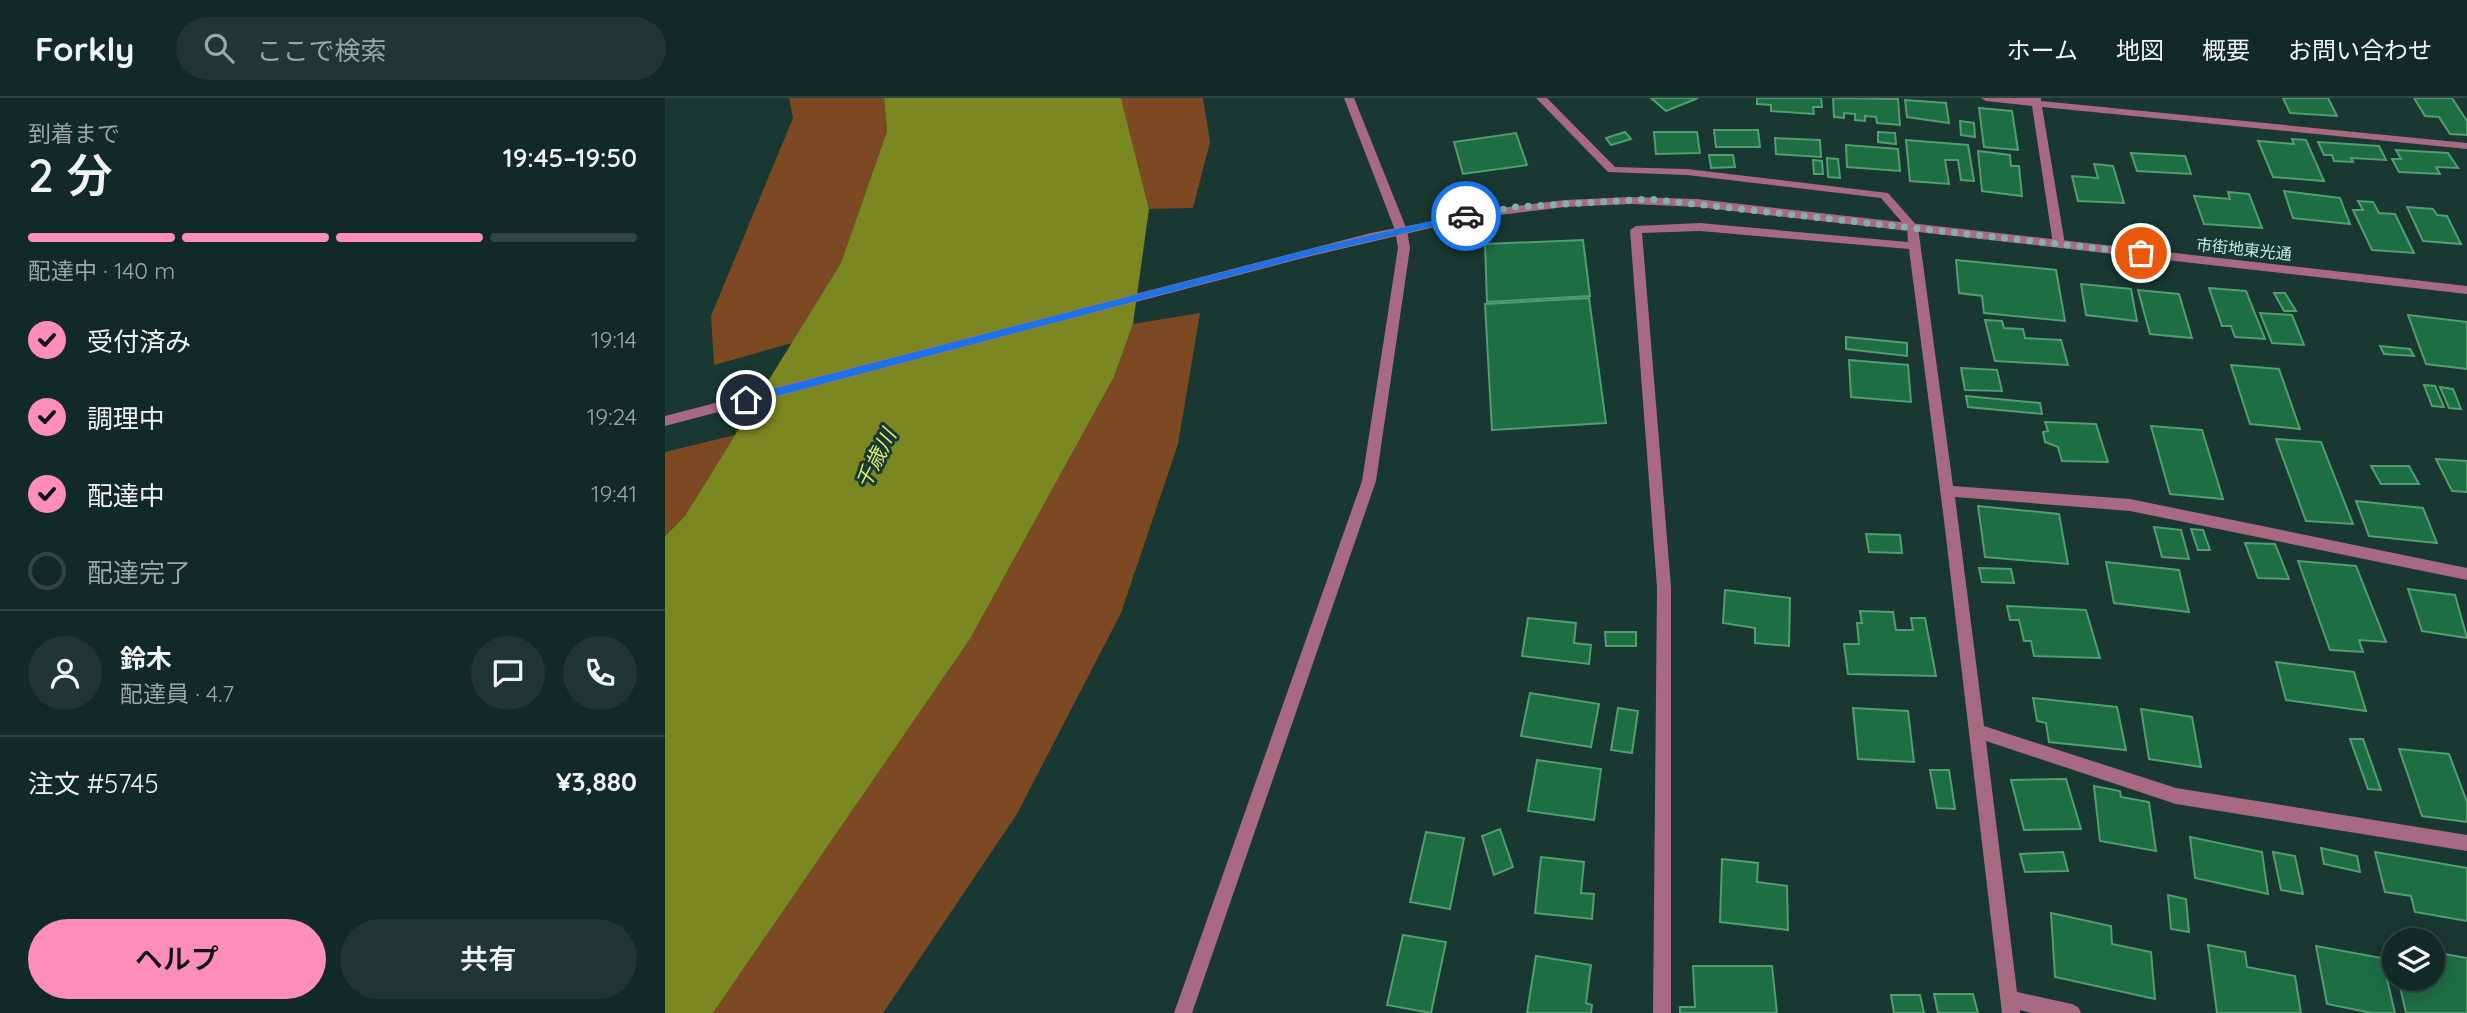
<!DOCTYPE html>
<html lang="ja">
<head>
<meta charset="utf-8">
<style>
	:root { --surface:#122a25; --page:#1f3632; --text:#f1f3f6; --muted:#9ca7a7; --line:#314642; --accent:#ff8eba }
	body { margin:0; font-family:Quicksand,"Noto Sans JP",sans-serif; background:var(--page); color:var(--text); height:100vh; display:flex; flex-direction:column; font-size:26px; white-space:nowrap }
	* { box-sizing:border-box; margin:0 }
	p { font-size:23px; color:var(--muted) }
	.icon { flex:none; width:38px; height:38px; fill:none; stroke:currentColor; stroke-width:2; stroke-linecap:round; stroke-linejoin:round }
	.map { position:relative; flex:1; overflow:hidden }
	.sheet { display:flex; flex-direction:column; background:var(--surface); width:665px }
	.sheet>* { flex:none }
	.tools { position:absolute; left:1717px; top:830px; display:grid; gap:14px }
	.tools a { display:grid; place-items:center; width:63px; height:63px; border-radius:50%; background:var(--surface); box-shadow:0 4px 18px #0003,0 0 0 2px var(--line); font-size:35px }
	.pin { position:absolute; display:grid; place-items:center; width:60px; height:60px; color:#fff; margin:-30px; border:4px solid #fff; border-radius:50%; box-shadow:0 2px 7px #0007 }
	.courier { position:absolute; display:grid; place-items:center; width:70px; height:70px; margin:-35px; border:5px solid #1a73e8; border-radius:50%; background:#fff; color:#222; box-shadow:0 2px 9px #0007 }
	.summary em { font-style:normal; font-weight:600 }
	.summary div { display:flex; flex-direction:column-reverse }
	.summary { display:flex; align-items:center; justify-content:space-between; height:119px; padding:0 28px }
	h1 { font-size:46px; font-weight:600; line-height:52px }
	.bar { display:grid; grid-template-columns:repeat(4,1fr); gap:10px 7px; align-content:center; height:84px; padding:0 28px }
	.bar i { height:9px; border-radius:5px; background:var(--line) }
	.bar .active { background:var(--accent) }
	.bar p { grid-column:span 4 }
	.line { display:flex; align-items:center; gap:18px; padding:0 28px; border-top:2px solid var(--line) }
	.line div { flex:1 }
	.round { display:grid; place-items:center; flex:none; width:74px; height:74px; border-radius:37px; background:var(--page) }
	ol { padding:0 28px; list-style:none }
	li { display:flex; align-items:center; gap:21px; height:77px }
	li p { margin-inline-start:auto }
	li .icon { padding:7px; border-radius:50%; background:var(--accent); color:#111; stroke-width:4 }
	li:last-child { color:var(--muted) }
	li i { width:38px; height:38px; border:4px solid var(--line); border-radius:50% }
	.action { display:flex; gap:14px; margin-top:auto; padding:14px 28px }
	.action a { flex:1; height:80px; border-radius:42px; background:var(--accent); color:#111; font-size:28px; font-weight:600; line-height:80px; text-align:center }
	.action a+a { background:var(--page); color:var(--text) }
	header { display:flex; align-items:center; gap:42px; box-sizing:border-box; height:98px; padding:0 35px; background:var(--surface); border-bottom:2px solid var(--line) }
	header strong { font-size:33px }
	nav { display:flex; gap:38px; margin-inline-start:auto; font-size:24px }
	.search { width:490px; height:63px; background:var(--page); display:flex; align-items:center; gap:18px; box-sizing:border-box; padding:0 24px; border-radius:38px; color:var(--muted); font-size:26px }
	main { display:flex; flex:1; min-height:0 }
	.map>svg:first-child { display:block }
</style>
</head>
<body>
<header>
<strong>Forkly</strong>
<div class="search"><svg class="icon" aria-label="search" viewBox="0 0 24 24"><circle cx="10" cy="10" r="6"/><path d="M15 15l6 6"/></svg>ここで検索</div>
<nav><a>ホーム</a><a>地図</a><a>概要</a><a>お問い合わせ</a></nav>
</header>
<main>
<section class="sheet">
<div class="summary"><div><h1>2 分</h1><p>到着まで</p></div><em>19:45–19:50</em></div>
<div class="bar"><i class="active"></i><i class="active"></i><i class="active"></i><i></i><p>配達中 · 140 m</p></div>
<ol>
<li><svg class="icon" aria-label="check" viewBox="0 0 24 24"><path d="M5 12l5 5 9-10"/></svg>受付済み<p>19:14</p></li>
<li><svg class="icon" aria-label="check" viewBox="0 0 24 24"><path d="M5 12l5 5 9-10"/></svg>調理中<p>19:24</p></li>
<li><svg class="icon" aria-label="check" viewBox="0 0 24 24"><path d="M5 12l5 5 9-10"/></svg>配達中<p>19:41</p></li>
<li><i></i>配達完了</li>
</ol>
<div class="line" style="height:126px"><a class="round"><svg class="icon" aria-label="person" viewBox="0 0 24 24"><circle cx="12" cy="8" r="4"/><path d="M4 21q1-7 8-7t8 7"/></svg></a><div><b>鈴木</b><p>配達員 · 4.7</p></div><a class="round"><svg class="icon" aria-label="chat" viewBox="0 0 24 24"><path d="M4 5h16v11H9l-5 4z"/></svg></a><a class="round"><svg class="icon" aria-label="phone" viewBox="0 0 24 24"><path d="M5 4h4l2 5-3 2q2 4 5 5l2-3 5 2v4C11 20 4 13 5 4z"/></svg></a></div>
<div class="line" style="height:91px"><div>注文 #5745</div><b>¥3,880</b></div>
<div class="action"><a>ヘルプ</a><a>共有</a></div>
</section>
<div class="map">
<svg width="1802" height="915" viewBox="0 0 1802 915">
	<rect width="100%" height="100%" fill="#183831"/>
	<!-- green -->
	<g fill="#7c4922">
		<path d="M 124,0 L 219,0 L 222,33 L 176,165 L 127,245 L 49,267 L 46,218 L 128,20 Z"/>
		<path d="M 456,0 L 538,0 L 545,44 L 528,110 L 484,111 Z"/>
		<path d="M 535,215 L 513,346 L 456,515 L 352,716 L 218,915 L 48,915 L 305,541 L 449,279 L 468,226 Z"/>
		<path d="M 70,337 L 20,418 L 0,438 L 0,354 Z"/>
	</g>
	<!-- water -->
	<path fill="#7b8720" d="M 219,0 L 456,0 L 484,111 L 468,226 L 449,279 L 305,541 L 48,915 L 0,915 L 0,438 L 20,418 L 176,165 L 222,33 Z"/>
	<!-- building -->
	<g fill="#1e6e44" stroke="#529d71" stroke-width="2">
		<path d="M 986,0 L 1033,0 L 1001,13 Z"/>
		<path d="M 1092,0 L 1156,0 L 1157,9 L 1148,9 L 1149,16 L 1106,13 L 1106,7 L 1092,6 Z"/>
		<path d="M 1168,0 L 1233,1 L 1235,27 L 1212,25 L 1211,19 L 1200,18 L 1200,23 L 1190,22 L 1190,16 L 1179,15 L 1179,20 L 1169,19 Z"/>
		<path d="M 1618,0 L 1663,0 L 1672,18 L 1625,15 Z"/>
		<path d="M 1749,0 L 1787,0 L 1802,23 L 1802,37 L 1785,36 L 1774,19 L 1760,18 Z"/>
		<path d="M 1240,2 L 1281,5 L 1284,25 L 1242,19 Z"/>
		<path d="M 1314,10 L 1347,13 L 1353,52 L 1319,49 Z"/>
		<path d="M 1295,23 L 1309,25 L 1310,39 L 1296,37 Z"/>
		<path d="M 1049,32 L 1093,32 L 1095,49 L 1051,49 Z"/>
		<path d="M 960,34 L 966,41 L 946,47 L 941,40 Z"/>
		<path d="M 989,34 L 1032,34 L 1035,55 L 991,56 Z"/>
		<path d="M 1213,34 L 1230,35 L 1231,46 L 1213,44 Z"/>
		<path d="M 851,35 L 862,67 L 798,76 L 789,44 Z"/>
		<path d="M 1110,40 L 1155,42 L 1156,59 L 1111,56 Z"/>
		<path d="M 1627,41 L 1641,42 L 1659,83 L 1608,79 L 1593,43 L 1629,46 Z"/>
		<path d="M 1241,42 L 1303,47 L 1309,83 L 1296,82 L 1293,62 L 1280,62 L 1284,86 L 1245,83 Z"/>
		<path d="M 1653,44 L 1714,48 L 1721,62 L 1686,60 L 1688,64 L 1669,63 L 1667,57 L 1659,57 Z"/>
		<path d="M 1181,47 L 1233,51 L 1235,73 L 1182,69 Z"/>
		<path d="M 1731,52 L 1783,55 L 1793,70 L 1771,69 L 1775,76 L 1734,74 L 1727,61 L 1736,61 Z"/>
		<path d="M 1313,53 L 1345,57 L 1346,68 L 1354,68 L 1357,98 L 1317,93 Z"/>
		<path d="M 1466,55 L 1520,58 L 1526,76 L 1472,73 Z"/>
		<path d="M 1044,57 L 1068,57 L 1070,69 L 1046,70 Z"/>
		<path d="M 1162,60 L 1173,61 L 1175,80 L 1163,79 Z"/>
		<path d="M 1148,62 L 1157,63 L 1158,76 L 1149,76 Z"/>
		<path d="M 1429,66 L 1448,68 L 1459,105 L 1413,103 L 1407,78 L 1433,80 Z"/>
		<path d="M 1619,93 L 1675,100 L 1685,126 L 1628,120 Z"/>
		<path d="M 1563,94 L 1584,96 L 1597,130 L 1539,126 L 1529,98 L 1565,101 Z"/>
		<path d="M 1693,103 L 1708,104 L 1714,115 L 1730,116 L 1749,155 L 1707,152 L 1688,112 L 1698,112 Z"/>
		<path d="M 1742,109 L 1768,111 L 1772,117 L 1782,118 L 1796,146 L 1758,143 Z"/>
		<path d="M 918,142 L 925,198 L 822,204 L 820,146 Z"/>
		<path d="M 1291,162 L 1391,172 L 1400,223 L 1319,215 L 1317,198 L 1294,195 Z"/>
		<path d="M 1416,186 L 1466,191 L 1472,223 L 1421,217 Z"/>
		<path d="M 1544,190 L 1581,193 L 1600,241 L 1570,239 L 1566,228 L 1557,228 Z"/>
		<path d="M 1473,192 L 1514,196 L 1527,240 L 1485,236 Z"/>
		<path d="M 1609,195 L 1620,195 L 1631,213 L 1619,213 Z"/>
		<path d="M 924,200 L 941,325 L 827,332 L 820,206 Z"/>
		<path d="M 1595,215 L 1627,217 L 1639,247 L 1607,245 Z"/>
		<path d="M 1743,217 L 1802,224 L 1802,271 L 1761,266 Z"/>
		<path d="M 1320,222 L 1337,223 L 1339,230 L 1358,231 L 1360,240 L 1396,242 L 1403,267 L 1330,263 Z"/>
		<path d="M 1181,239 L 1242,245 L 1242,258 L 1181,251 Z"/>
		<path d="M 1715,248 L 1745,251 L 1749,258 L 1719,256 Z"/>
		<path d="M 1184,262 L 1243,267 L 1246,304 L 1186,299 Z"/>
		<path d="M 1566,267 L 1614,271 L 1635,331 L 1585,326 Z"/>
		<path d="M 1296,270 L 1332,272 L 1337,293 L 1300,292 Z"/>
		<path d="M 1759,287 L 1770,288 L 1779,309 L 1767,308 Z"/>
		<path d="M 1775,289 L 1788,291 L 1796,311 L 1784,310 Z"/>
		<path d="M 1301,298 L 1375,305 L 1377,316 L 1303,309 Z"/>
		<path d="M 1380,324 L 1431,326 L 1443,364 L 1397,363 L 1393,349 L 1380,344 L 1378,334 L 1383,333 Z"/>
		<path d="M 1486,328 L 1537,332 L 1558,401 L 1505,396 Z"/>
		<path d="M 1611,341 L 1656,344 L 1688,426 L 1641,423 Z"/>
		<path d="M 1771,361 L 1802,363 L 1802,394 L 1787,393 Z"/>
		<path d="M 1706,368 L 1744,368 L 1754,386 L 1716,386 Z"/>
		<path d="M 1691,403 L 1758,410 L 1772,445 L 1704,438 Z"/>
		<path d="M 1313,408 L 1394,416 L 1403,466 L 1320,459 Z"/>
		<path d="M 1489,429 L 1516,432 L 1524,461 L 1497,459 Z"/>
		<path d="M 1526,431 L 1538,432 L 1545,452 L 1533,452 Z"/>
		<path d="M 1201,436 L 1235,437 L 1237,455 L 1204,454 Z"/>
		<path d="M 1580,445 L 1610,446 L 1624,481 L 1593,480 Z"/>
		<path d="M 1633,463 L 1691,468 L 1721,544 L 1694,542 L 1698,554 L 1665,552 Z"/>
		<path d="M 1441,464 L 1514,472 L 1524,514 L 1449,505 Z"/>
		<path d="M 1314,470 L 1346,471 L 1349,485 L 1317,484 Z"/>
		<path d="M 1743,491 L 1790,497 L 1802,540 L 1757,533 Z"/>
		<path d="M 1060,492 L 1125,500 L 1124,548 L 1090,545 L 1090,530 L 1058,525 Z"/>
		<path d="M 1342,508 L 1421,512 L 1435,560 L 1369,558 L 1366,543 L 1359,543 L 1354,522 L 1345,522 Z"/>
		<path d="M 1195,513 L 1228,514 L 1231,532 L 1248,532 L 1246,520 L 1260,520 L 1271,578 L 1183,576 L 1179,546 L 1194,546 L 1192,525 L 1197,525 Z"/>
		<path d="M 863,520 L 911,525 L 909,545 L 926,547 L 924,566 L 857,558 Z"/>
		<path d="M 940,534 L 971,534 L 971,548 L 941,548 Z"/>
		<path d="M 1611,564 L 1689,574 L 1701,613 L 1621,602 Z"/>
		<path d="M 865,595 L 934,606 L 926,649 L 856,638 Z"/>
		<path d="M 1368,600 L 1452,609 L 1461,652 L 1384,644 L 1381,625 L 1372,623 Z"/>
		<path d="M 953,610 L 973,613 L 967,655 L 946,652 Z"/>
		<path d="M 1188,610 L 1243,613 L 1249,664 L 1193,661 Z"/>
		<path d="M 1476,611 L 1527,619 L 1536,669 L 1484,661 Z"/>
		<path d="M 1685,641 L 1698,641 L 1716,692 L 1703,691 Z"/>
		<path d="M 1734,651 L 1784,656 L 1802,704 L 1802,724 L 1757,718 Z"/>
		<path d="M 872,662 L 936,671 L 929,722 L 863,713 Z"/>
		<path d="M 1265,672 L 1284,672 L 1290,711 L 1272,710 Z"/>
		<path d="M 1401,681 L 1416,731 L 1359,732 L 1346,682 Z"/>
		<path d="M 1429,688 L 1455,693 L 1456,699 L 1484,704 L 1491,753 L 1435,743 Z"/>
		<path d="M 835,731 L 848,769 L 829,777 L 817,738 Z"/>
		<path d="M 761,734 L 799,740 L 785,811 L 745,804 Z"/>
		<path d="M 1525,739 L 1597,754 L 1603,796 L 1530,780 Z"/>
		<path d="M 1656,750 L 1692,758 L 1695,774 L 1659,766 Z"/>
		<path d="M 1398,754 L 1403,773 L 1360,774 L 1355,756 Z"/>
		<path d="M 1608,754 L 1630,758 L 1638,796 L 1616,792 Z"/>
		<path d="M 1710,754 L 1802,770 L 1802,823 L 1750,814 L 1746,798 L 1720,794 Z"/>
		<path d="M 876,759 L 919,764 L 916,795 L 929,796 L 927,821 L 870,815 Z"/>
		<path d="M 1057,761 L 1093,765 L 1092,784 L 1122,788 L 1123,832 L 1055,824 Z"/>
		<path d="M 1503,797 L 1521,801 L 1524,834 L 1506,831 Z"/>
		<path d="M 1386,815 L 1446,828 L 1447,846 L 1486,854 L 1490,901 L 1390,879 Z"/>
		<path d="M 738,837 L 781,844 L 766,915 L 722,907 Z"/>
		<path d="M 1543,847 L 1580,854 L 1582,869 L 1630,878 L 1636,915 L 1552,915 Z"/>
		<path d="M 1651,848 L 1717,860 L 1730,915 L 1707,915 L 1662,906 Z"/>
		<path d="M 1768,854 L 1802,860 L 1802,915 L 1741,915 L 1733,880 L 1768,880 Z"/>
		<path d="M 871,858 L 926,867 L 921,905 L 927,907 L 926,915 L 862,915 Z"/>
		<path d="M 1028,868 L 1107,868 L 1112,915 L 1015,915 L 1015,909 L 1030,909 Z"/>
		<path d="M 1269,896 L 1308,896 L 1313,915 L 1273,915 Z"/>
		<path d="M 1226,897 L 1255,897 L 1259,915 L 1229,915 Z"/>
	</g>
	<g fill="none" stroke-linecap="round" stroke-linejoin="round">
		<!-- minor -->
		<g fill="#a76a81" fill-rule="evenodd">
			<path d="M 679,0 L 689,0 L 742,132 L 745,150 L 711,383 L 527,915 L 509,915 L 697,383 L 733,150 L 730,132 Z"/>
			<path d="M 871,0 L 882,0 L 950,69 L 1022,71 L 1223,95 L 1253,129 L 1288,388 L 1465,401 L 1802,470 L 1802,482 L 1465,413 L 1290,399 L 1319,628 L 1511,690 L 1802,737 L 1802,753 L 1511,706 L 1321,643 L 1352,894 L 1407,906 L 1413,909 L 1416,915 L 1366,915 L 1355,912 L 1355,915 L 1337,915 L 1279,422 L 1244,151 L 1035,133 L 977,135 L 1006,489 L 1006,915 L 988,915 L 992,489 L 965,132 L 971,128 L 1035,125 L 1243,144 L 1242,130 L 1216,100 L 1022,77 L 943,74 Z"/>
			<path d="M 1316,0 L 1376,0 L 1376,3 L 1802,45 L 1802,51 L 1377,9 L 1400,146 L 1394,150 L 1388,146 L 1367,8 L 1321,3 Z"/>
		</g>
		<!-- tertiary -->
		<path fill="#a76a81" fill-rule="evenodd" d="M 966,99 L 1032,101 L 1802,188 L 1802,196 L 1032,109 L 966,106 L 900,109 L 835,117 L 770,129 L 642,159 L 0,328 L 0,318 L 706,135 L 835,110 L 900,102 Z"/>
	</g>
	<!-- route -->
	<path fill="#1a73e8" d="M 801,115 L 805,118 L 804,120 L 646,157 L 81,306 L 76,302 L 81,298 L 646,151 Z"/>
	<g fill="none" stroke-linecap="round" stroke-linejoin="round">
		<!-- done -->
		<path stroke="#88b1a6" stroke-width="7" stroke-dasharray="0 12.6" d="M 801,118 L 850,109 L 984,101 L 1476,155"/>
	</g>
	<g text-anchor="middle" stroke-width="6" stroke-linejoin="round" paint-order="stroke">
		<!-- far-street labels -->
		<g font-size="16" fill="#c4f2e5" stroke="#183831">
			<text transform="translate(1579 151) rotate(6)" y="6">市街地東光通</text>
		</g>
		<!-- water labels -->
		<g font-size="21" font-style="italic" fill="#ddef70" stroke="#183831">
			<text transform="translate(211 361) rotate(-63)" y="7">千歳川</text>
		</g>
	</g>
</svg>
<div class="tools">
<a><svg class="icon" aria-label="layers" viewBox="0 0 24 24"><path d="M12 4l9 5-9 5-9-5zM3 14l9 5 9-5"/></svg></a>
</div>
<div class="pin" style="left:1476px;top:155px;background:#ea580c"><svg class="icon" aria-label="bag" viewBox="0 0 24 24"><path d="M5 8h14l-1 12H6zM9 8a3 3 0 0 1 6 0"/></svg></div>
<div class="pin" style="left:81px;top:302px;background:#1f2937"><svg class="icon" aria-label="home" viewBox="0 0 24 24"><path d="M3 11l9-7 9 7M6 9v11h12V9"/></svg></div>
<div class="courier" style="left:801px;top:118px"><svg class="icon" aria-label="car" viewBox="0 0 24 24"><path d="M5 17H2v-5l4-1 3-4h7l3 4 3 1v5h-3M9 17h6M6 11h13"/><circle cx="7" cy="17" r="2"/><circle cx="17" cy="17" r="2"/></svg></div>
</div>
</main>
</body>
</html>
